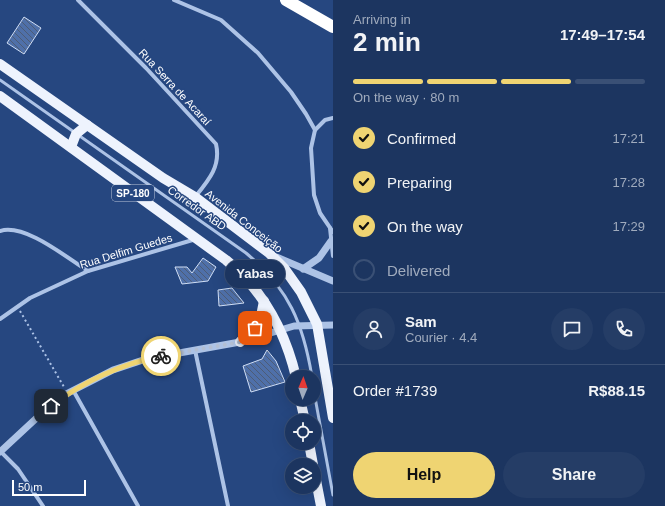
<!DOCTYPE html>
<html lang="en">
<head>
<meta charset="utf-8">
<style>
	:root { --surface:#1c3560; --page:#253d66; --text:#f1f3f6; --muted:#a0abbd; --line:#3a5075; --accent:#efd472 }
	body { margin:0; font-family:Arial,sans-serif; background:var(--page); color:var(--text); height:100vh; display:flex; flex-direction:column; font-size:15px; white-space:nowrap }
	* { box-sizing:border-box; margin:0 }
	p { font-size:13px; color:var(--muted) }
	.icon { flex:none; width:22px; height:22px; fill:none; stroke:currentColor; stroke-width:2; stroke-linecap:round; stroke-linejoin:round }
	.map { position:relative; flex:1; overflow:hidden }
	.side { display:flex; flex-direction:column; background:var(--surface); width:332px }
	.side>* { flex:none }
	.needle { width:26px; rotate:2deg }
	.tools { position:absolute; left:285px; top:370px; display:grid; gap:8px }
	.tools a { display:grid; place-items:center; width:36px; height:36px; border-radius:50%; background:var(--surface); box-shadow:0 4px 16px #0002,0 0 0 1px var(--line); font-size:20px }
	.scale { position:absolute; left:12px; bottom:10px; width:74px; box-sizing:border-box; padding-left:4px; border:2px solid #fff; border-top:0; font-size:11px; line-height:14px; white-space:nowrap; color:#fff; -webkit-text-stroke:3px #264780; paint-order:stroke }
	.pin { position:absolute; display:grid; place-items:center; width:34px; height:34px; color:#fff; margin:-17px; border-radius:8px; box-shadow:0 2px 6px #0006 }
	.courier { position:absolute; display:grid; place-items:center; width:40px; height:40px; margin:-20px; border:3px solid #efd472; border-radius:50%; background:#fff; color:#222; box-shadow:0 1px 5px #0007 }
	.bubble { position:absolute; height:28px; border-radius:14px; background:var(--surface); box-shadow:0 4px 16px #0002,0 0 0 1px var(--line); font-size:13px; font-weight:800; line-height:28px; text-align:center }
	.overview em { font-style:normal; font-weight:800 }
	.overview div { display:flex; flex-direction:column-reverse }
	.overview { display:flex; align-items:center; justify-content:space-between; height:68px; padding:0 20px }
	h1 { font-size:26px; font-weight:800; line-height:30px }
	.bar { display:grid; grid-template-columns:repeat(4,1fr); gap:6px 4px; align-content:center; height:48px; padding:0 20px }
	.bar i { height:5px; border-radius:3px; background:var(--line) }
	.bar .on { background:var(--accent) }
	.bar p { grid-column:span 4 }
	.line { display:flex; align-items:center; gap:10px; padding:0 20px; border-top:1px solid var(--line) }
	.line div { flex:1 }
	.round { display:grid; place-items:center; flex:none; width:42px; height:42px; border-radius:21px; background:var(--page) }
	ol { padding:0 20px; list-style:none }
	li { display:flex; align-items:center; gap:12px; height:44px }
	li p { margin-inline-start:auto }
	li .icon { padding:4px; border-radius:50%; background:var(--accent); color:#111; stroke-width:4 }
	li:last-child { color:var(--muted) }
	li i { width:22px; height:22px; border:2px solid var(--line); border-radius:50% }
	.action { display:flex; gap:8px; margin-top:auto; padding:8px 20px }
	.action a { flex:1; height:46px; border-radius:24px; background:var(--accent); color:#111; font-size:16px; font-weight:800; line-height:46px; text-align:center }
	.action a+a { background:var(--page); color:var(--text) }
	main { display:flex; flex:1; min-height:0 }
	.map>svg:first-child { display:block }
</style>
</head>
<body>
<main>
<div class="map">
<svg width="333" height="506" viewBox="0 0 333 506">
	<defs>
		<pattern id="building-back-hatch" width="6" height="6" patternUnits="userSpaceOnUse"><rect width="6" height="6" fill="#4f70a9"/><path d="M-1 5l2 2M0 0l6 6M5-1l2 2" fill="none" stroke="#4d5c76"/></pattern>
	</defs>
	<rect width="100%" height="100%" fill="#264780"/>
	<!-- building -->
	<g fill="url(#building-back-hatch)" stroke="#d0def5">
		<path d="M 24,17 L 41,28 L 24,54 L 7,43 Z"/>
		<path d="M 203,258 L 216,267 L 208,281 L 182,284 L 175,267 L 187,267 L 192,273 Z"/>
		<path d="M 232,288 L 244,303 L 219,306 L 218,290 Z"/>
		<path d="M 267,350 L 276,361 L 285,382 L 251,392 L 243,366 L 262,359 Z"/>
	</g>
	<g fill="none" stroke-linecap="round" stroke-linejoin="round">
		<!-- path -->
		<path stroke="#adc3e6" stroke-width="2" stroke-dasharray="2 3" stroke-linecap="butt" d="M 20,311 L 64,387"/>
		<!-- service -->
		<g stroke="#adc3e6" stroke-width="3">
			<path d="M 0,80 L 246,253 C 289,289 303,323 312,377"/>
			<path d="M 314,392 L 333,495"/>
		</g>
		<!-- minor -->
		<g stroke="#adc3e6" stroke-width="4">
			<path d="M 78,0 L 146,68 L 216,144 C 221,166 209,180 195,197"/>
			<path d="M 174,0 L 221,20 L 258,53 L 291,92 L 306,114 L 315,130 L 311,148 L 314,195 L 320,213 L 333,232"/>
			<path d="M 315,130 L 325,120 L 333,118"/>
			<path d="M 330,228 L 333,256"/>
			<path d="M 0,231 C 25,223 67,258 88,271"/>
			<path d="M 0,319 L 30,298 L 88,271 L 196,239"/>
			<path d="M 195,350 L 228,506"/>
			<path d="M 73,390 L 138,506"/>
			<path d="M 1,452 L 18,469 L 43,506"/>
		</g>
		<!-- tertiary -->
		<g stroke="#adc3e6" stroke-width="7">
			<path d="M 274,256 L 333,281"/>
			<path d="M 303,269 L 319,258 L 331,241"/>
			<path d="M 0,452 L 42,413 L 68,393 L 113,370 L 146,359 L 240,342 L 294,326 L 333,325"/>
		</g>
		<!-- primary -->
		<g stroke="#eef3fd" stroke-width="10">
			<path d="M 0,64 L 163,178 L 195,197 L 269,253 L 284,268 L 301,292 L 317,324 L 333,418"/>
			<path d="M 0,96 L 226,260 C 263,290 285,331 296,377"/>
			<path d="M 71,147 L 76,134 L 87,125"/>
			<path d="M 240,342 L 260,321 L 264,301"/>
			<path d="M 300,399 L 305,421"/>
			<path d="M 309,443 L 313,465"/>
			<path d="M 314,470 L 321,506"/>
		</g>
		<!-- motorway -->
		<path stroke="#fff" stroke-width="12" d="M 286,0 L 333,27"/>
	</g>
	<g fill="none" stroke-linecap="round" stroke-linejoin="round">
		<!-- done -->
		<path stroke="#b3bfd3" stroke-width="4" stroke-dasharray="0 7.2" d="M 161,356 L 240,342 L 255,328"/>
		<!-- route -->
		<path stroke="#efd472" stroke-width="5" d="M 51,406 C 83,382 121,364 161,356"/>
	</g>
	<g text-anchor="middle" stroke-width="3" stroke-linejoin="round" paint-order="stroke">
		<!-- shield labels -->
		<rect fill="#264780" stroke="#bec8d9" stroke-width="1" x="112" y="185" width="42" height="16" rx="3"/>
		<g font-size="10" font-weight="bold" fill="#fff">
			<text x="133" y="197">SP-180</text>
		</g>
		<!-- street labels -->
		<g font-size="11" fill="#fff" stroke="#264780">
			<text transform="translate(175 87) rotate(47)" y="4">Rua Serra de Acaraí</text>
			<text transform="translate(197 208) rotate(35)" y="4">Corredor ABD</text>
			<text transform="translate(244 221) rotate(38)" y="4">Avenida Conceição</text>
			<text transform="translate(126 251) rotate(-17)" y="4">Rua Delfim Guedes</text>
		</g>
	</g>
</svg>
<div class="tools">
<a><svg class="needle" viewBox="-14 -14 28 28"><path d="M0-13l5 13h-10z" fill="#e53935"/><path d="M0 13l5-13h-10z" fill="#a0abbd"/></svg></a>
<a><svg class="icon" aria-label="locate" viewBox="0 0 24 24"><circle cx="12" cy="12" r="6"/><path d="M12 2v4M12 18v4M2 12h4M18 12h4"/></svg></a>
<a><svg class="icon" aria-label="layers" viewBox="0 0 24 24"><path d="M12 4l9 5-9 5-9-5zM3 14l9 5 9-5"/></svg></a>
</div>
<div class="scale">50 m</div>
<div class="pin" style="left:255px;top:328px;background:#ea580c"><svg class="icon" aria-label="bag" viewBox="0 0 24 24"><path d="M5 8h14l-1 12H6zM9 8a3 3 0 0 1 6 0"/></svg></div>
<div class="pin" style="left:51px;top:406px;background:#1f2937"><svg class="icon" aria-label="home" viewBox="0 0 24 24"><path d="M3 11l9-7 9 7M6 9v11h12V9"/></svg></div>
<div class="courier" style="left:161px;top:356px"><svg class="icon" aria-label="bike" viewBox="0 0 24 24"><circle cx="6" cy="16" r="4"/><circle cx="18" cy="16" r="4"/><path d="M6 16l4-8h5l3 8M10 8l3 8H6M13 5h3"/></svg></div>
<div class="bubble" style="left:225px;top:260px;width:60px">Yabas</div>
</div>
<section class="side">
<div class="overview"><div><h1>2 min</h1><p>Arriving in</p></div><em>17:49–17:54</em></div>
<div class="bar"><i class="on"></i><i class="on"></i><i class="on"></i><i></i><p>On the way · 80 m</p></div>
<ol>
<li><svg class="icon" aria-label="check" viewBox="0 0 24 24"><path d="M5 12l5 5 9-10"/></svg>Confirmed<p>17:21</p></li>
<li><svg class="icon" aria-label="check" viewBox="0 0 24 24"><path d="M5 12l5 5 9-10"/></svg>Preparing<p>17:28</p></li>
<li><svg class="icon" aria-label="check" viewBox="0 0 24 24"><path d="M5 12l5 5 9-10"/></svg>On the way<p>17:29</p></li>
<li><i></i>Delivered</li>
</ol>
<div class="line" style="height:72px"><a class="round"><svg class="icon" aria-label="person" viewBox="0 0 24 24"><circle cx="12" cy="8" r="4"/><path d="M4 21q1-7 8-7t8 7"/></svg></a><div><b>Sam</b><p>Courier · 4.4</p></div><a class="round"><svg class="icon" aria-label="chat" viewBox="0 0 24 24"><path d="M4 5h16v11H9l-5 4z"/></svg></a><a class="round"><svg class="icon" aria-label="phone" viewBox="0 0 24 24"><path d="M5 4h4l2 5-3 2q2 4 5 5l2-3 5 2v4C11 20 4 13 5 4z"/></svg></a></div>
<div class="line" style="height:52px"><div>Order #1739</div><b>R$88.15</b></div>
<div class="action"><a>Help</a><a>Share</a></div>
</section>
</main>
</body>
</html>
